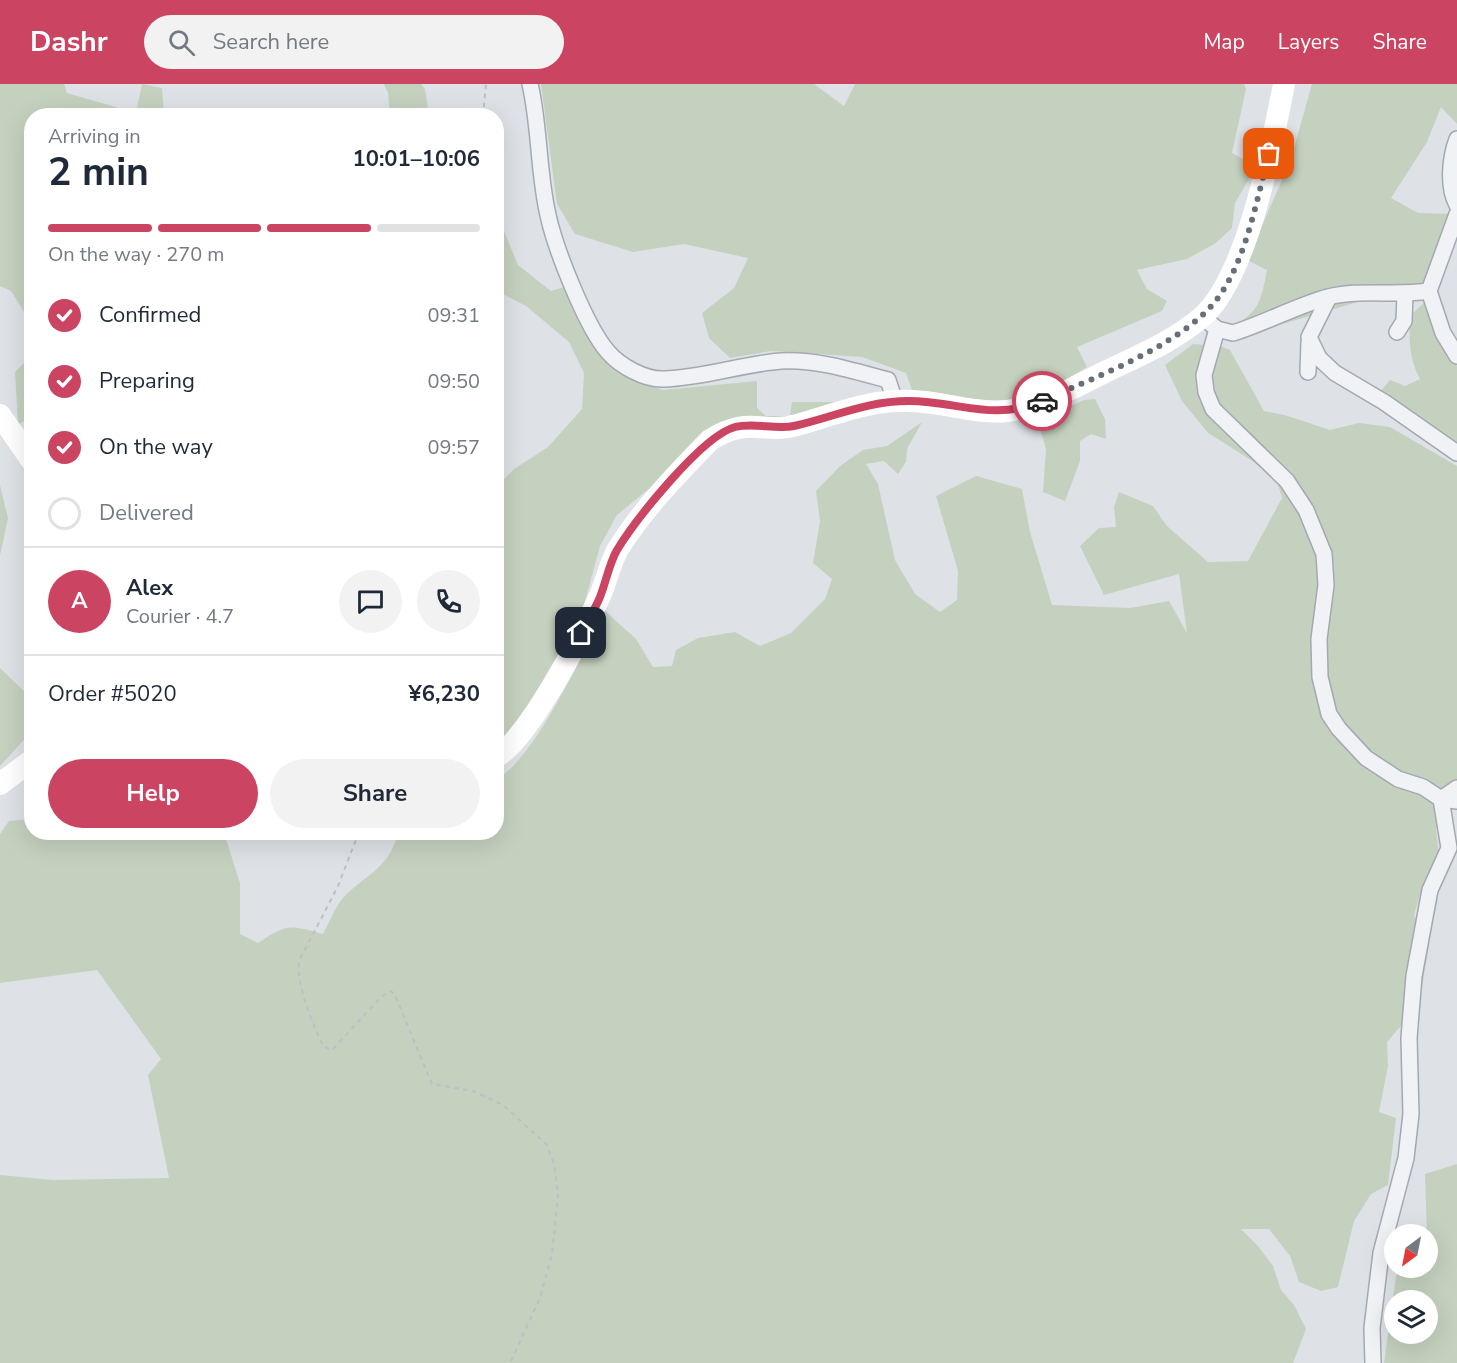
<!DOCTYPE html>
<html lang="en">
<head>
<meta charset="utf-8">
<style>
	:root { --surface:#fff; --page:#f2f2f3; --text:#1f2937; --muted:#747a83; --line:#e0e1e3; --accent:#cb4462 }
	body { margin:0; font-family:"Nunito Sans",sans-serif; background:var(--page); color:var(--text); height:100vh; display:flex; flex-direction:column; font-size:22px; white-space:nowrap }
	* { box-sizing:border-box; margin:0 }
	p { font-size:20px; color:var(--muted) }
	.icon { flex:none; width:33px; height:33px; fill:none; stroke:currentColor; stroke-width:2; stroke-linecap:round; stroke-linejoin:round }
	.map { position:relative; flex:1; overflow:hidden }
	.drawer { position:absolute; left:24px; top:24px; width:480px; height:732px; display:flex; flex-direction:column; background:var(--surface); border-radius:24px; box-shadow:0 6px 24px #0002 }
	.drawer>* { flex:none }
	.needle { width:39px; rotate:212deg }
	.controls { position:absolute; left:1384px; top:1140px; display:grid; gap:12px }
	.controls a { display:grid; place-items:center; width:54px; height:54px; border-radius:50%; background:var(--surface); box-shadow:0 6px 24px #0002; font-size:30px }
	.pin { position:absolute; display:grid; place-items:center; width:51px; height:51px; color:#fff; margin:-26px; border-radius:12px; box-shadow:0 3px 9px #0006 }
	.courier { position:absolute; display:grid; place-items:center; width:60px; height:60px; margin:-30px; border:4px solid #cb4462; border-radius:50%; background:#fff; color:#222; box-shadow:0 2px 8px #0007 }
	.headline em { font-style:normal; font-weight:700 }
	.headline div { display:flex; flex-direction:column-reverse }
	.headline { display:flex; align-items:center; justify-content:space-between; height:102px; padding:0 24px }
	h1 { font-size:39px; font-weight:700; line-height:45px }
	.bar { display:grid; grid-template-columns:repeat(4,1fr); gap:9px 6px; align-content:center; height:72px; padding:0 24px }
	.bar i { height:8px; border-radius:4px; background:var(--line) }
	.bar .selected { background:var(--accent) }
	.bar p { grid-column:span 4 }
	.line { display:flex; align-items:center; gap:15px; padding:0 24px; border-top:2px solid var(--line) }
	.line div { flex:1 }
	.round { display:grid; place-items:center; flex:none; width:63px; height:63px; border-radius:32px; background:var(--page) }
	ol { padding:0 24px; list-style:none }
	li { display:flex; align-items:center; gap:18px; height:66px }
	li p { margin-inline-start:auto }
	li .icon { padding:6px; border-radius:50%; background:var(--accent); color:#fff; stroke-width:4 }
	li:last-child { color:var(--muted) }
	li i { width:33px; height:33px; border:3px solid var(--line); border-radius:50% }
	.button { display:flex; gap:12px; margin-top:auto; padding:12px 24px }
	.button a { flex:1; height:69px; border-radius:36px; background:var(--accent); color:#fff; font-size:24px; font-weight:700; line-height:69px; text-align:center }
	.button a+a { background:var(--page); color:var(--text) }
	header { display:flex; align-items:center; gap:36px; box-sizing:border-box; height:84px; padding:0 30px; background:var(--accent); color:#fff }
	header strong { font-size:28px }
	nav { display:flex; gap:33px; margin-inline-start:auto; font-size:21px }
	.search { width:420px; height:54px; background:var(--page); display:flex; align-items:center; gap:15px; box-sizing:border-box; padding:0 21px; border-radius:33px; color:var(--muted); font-size:22px }
	.map>svg:first-child { display:block }
</style>
</head>
<body>
<header>
<strong>Dashr</strong>
<div class="search"><svg class="icon" aria-label="search" viewBox="0 0 24 24"><circle cx="10" cy="10" r="6"/><path d="M15 15l6 6"/></svg>Search here</div>
<nav><a>Map</a><a>Layers</a><a>Share</a></nav>
</header>
<div class="map">
<svg width="1457" height="1279" viewBox="0 0 1457 1279">
	<rect width="100%" height="100%" fill="#dee2e7"/>
	<!-- green -->
	<g fill="#c5d1bf" fill-rule="evenodd">
		<path d="M 0,0 L 64,0 L 67,9 L 136,29 L 142,0 L 162,4 L 164,31 L 32,32 L 31,239 L 11,207 L 0,202 Z"/>
		<path d="M 384,0 L 421,0 L 425,5 L 429,31 L 390,31 L 388,9 Z"/>
		<path d="M 541,0 L 814,0 L 844,22 L 855,0 L 1244,0 L 1246,5 L 1232,69 L 1256,83 L 1235,119 L 1232,144 L 1216,159 L 1187,175 L 1137,186 L 1147,205 L 1167,217 L 1162,227 L 1077,263 L 1087,283 C 1060,299 1025,322 992,322 C 966,321 938,313 913,309 L 906,289 L 862,273 L 771,267 L 730,274 L 709,254 L 702,229 L 734,204 L 748,174 L 684,160 L 633,168 L 575,150 L 557,120 Z"/>
		<path d="M 1312,0 L 1457,0 L 1457,40 L 1441,23 L 1427,58 L 1391,114 L 1418,129 L 1452,130 L 1440,191 L 1412,212 L 1358,218 L 1258,247 L 1224,246 C 1258,230 1260,222 1267,186 L 1247,176 L 1290,78 Z"/>
		<path d="M 496,135 L 504,147 L 518,181 L 551,207 L 564,203 L 576,224 L 640,298 L 663,306 L 757,297 L 757,324 L 766,332 L 790,332 L 792,318 L 839,318 L 778,349 L 725,353 L 695,359 L 677,374 L 663,393 L 617,431 L 600,462 L 584,521 L 567,560 L 524,637 L 512,653 L 497,665 L 497,574 L 502,561 L 496,558 L 497,402 L 514,385 L 548,363 L 582,325 L 584,289 L 569,258 L 526,222 L 497,207 Z"/>
		<path d="M 1426,217 L 1446,263 L 1457,282 L 1457,365 L 1380,308 L 1390,296 L 1405,302 L 1420,295 C 1409,275 1409,255 1410,232 Z"/>
		<path d="M 1193,260 L 1220,262 L 1230,266 L 1264,327 L 1285,331 L 1330,346 L 1359,339 L 1390,343 L 1457,382 L 1457,720 L 1436,745 L 1440,781 L 1421,808 L 1414,831 L 1429,861 L 1419,921 L 1387,958 L 1388,982 L 1379,1028 L 1396,1034 L 1388,1101 L 1371,1110 L 1354,1137 L 1338,1203 L 1321,1207 L 1299,1198 L 1290,1172 L 1269,1145 L 1241,1145 L 1258,1162 L 1273,1182 L 1281,1206 L 1294,1221 L 1306,1245 L 1293,1279 L 0,1279 L 0,1091 L 53,1096 L 169,1094 L 148,991 L 161,975 L 97,886 L 0,899 L 0,750 L 9,737 L 31,735 L 32,748 L 224,749 L 240,799 L 240,850 L 258,859 C 288,839 290,841 323,850 C 329,839 335,823 344,813 C 367,789 389,785 398,749 L 496,748 L 497,695 C 535,674 584,568 604,526 L 636,555 L 653,583 L 672,582 L 676,566 L 698,554 L 735,548 L 760,562 L 791,549 L 825,515 L 832,495 L 813,479 L 820,437 L 816,407 L 840,382 L 863,366 L 887,362 L 922,338 L 907,365 L 906,378 L 898,390 L 884,377 L 866,380 L 878,400 L 895,476 L 915,510 L 940,528 L 957,516 L 958,487 L 936,412 L 976,392 L 1022,405 L 1030,448 L 1052,521 L 1130,524 L 1169,517 L 1187,549 L 1179,490 L 1104,511 L 1080,462 L 1099,444 L 1116,443 L 1114,423 L 1119,408 L 1153,422 L 1167,442 L 1208,478 L 1248,477 L 1282,414 L 1277,397 L 1251,376 L 1208,349 L 1182,317 L 1165,281 Z"/>
		<path d="M 31,272 L 31,332 L 18,341 L 15,288 Z"/>
		<path d="M 1095,315 L 1105,335 L 1106,355 L 1091,350 L 1080,357 L 1080,377 L 1065,417 L 1043,408 L 1046,365 L 1038,337 L 1084,316 Z"/>
		<path d="M 0,401 L 8,434 L 0,472 Z"/>
		<path d="M 0,584 L 32,615 L 31,648 L 0,682 Z"/>
		<path d="M 1457,1080 L 1457,1279 L 1384,1279 L 1396,1192 L 1403,1184 L 1428,1184 L 1425,1090 ZM 1395,1216 L 1428,1216 L 1428,1250 L 1395,1250 Z"/>
	</g>
	<g fill="none" stroke-linecap="round" stroke-linejoin="round">
		<defs>
			<g id="street">
				<path d="M 530,0 C 540,43 538,88 548,131 C 555,164 586,243 608,268 C 620,282 645,296 664,295 C 703,294 742,280 781,277 C 817,275 854,287 888,296 L 895,317"/>
				<path d="M 1457,55 C 1450,74 1447,103 1457,121"/>
				<path d="M 1429,207 L 1443,249 L 1457,272"/>
				<path d="M 1329,213 L 1309,253 L 1319,274 L 1335,289 L 1384,318 L 1457,369"/>
				<path d="M 1211,240 L 1217,245 L 1233,249 C 1265,239 1296,222 1328,213 C 1359,205 1396,212 1429,207 L 1457,130"/>
				<path d="M 1217,245 L 1204,291 L 1206,308 L 1213,325 L 1287,397 L 1306,426 L 1324,470 L 1326,501 L 1319,555 L 1320,593 L 1329,630 L 1339,645 L 1366,674 L 1398,695 L 1423,703 L 1441,715 L 1449,764 L 1430,806 L 1414,892 L 1409,954 L 1411,1030 L 1406,1074 L 1381,1169 L 1372,1244 L 1373,1279"/>
				<path d="M 1397,248 L 1404,237 L 1405,211"/>
				<path d="M 1308,288 L 1309,258"/>
				<path d="M 1457,704 L 1441,715 L 1457,717"/>
			</g>
		</defs>
		<!-- street casing -->
		<use href="#street" stroke="#a3a9b1" stroke-width="18"/>
		<!-- path -->
		<g stroke="#bcc0c5" stroke-width="2" stroke-dasharray="4.5 4.5" stroke-linecap="butt">
			<path d="M 483,32 L 486,0"/>
			<path d="M 359,748 L 338,802 L 299,877 C 297,905 312,937 323,962 L 332,966 L 382,912 L 391,907 L 395,911 L 432,1000 L 473,1007 L 503,1021 L 546,1060 L 554,1079 L 558,1113 L 552,1170 L 540,1214 L 510,1279"/>
		</g>
		<!-- street -->
		<use href="#street" stroke="#f0f2f5" stroke-width="15"/>
		<!-- secondary -->
		<g stroke="#fff" stroke-width="22">
			<path d="M 0,331 L 32,377"/>
			<path d="M 496,673 C 529,654 581,553 598,516 C 606,500 609,481 618,465 C 643,425 677,390 710,356 C 750,331 762,351 797,341 C 836,330 871,315 912,317 C 944,318 975,330 1007,327 C 1039,324 1078,301 1107,287 C 1140,271 1174,257 1202,233 C 1248,192 1272,61 1284,0"/>
			<path d="M 0,700 L 32,676"/>
		</g>
	</g>
	<g fill="none" stroke-linecap="round" stroke-linejoin="round">
		<!-- done -->
		<path stroke="#676f78" stroke-width="6" stroke-dasharray="0 10.8" d="M 1042,317 C 1097,292 1193,258 1224,205 C 1248,166 1257,114 1269,70"/>
		<!-- route -->
		<path stroke="#cb4462" stroke-width="8" d="M 581,549 C 588,537 595,525 600,513 C 606,498 609,480 617,466 C 636,435 702,352 735,343 C 755,338 775,346 794,342 C 834,333 866,317 909,317 C 957,317 994,338 1042,317"/>
	</g>
</svg>
<div class="controls">
<a><svg class="needle" viewBox="-14 -14 28 28"><path d="M0-13l5 13h-10z" fill="#e53935"/><path d="M0 13l5-13h-10z" fill="#747a83"/></svg></a>
<a><svg class="icon" aria-label="layers" viewBox="0 0 24 24"><path d="M12 4l9 5-9 5-9-5zM3 14l9 5 9-5"/></svg></a>
</div>
<div class="pin" style="left:1269px;top:70px;background:#ea580c"><svg class="icon" aria-label="bag" viewBox="0 0 24 24"><path d="M5 8h14l-1 12H6zM9 8a3 3 0 0 1 6 0"/></svg></div>
<div class="pin" style="left:581px;top:549px;background:#1f2937"><svg class="icon" aria-label="home" viewBox="0 0 24 24"><path d="M3 11l9-7 9 7M6 9v11h12V9"/></svg></div>
<div class="courier" style="left:1042px;top:317px"><svg class="icon" aria-label="car" viewBox="0 0 24 24"><path d="M5 17H2v-5l4-1 3-4h7l3 4 3 1v5h-3M9 17h6M6 11h13"/><circle cx="7" cy="17" r="2"/><circle cx="17" cy="17" r="2"/></svg></div>
<section class="drawer">
<div class="headline"><div><h1>2 min</h1><p>Arriving in</p></div><em>10:01–10:06</em></div>
<div class="bar"><i class="selected"></i><i class="selected"></i><i class="selected"></i><i></i><p>On the way · 270 m</p></div>
<ol>
<li><svg class="icon" aria-label="check" viewBox="0 0 24 24"><path d="M5 12l5 5 9-10"/></svg>Confirmed<p>09:31</p></li>
<li><svg class="icon" aria-label="check" viewBox="0 0 24 24"><path d="M5 12l5 5 9-10"/></svg>Preparing<p>09:50</p></li>
<li><svg class="icon" aria-label="check" viewBox="0 0 24 24"><path d="M5 12l5 5 9-10"/></svg>On the way<p>09:57</p></li>
<li><i></i>Delivered</li>
</ol>
<div class="line" style="height:108px"><b class="round" style="background:var(--accent);color:#fff">A</b><div><b>Alex</b><p>Courier · 4.7</p></div><a class="round"><svg class="icon" aria-label="chat" viewBox="0 0 24 24"><path d="M4 5h16v11H9l-5 4z"/></svg></a><a class="round"><svg class="icon" aria-label="phone" viewBox="0 0 24 24"><path d="M5 4h4l2 5-3 2q2 4 5 5l2-3 5 2v4C11 20 4 13 5 4z"/></svg></a></div>
<div class="line" style="height:78px"><div>Order #5020</div><b>¥6,230</b></div>
<div class="button"><a>Help</a><a>Share</a></div>
</section>
</div>
</body>
</html>
